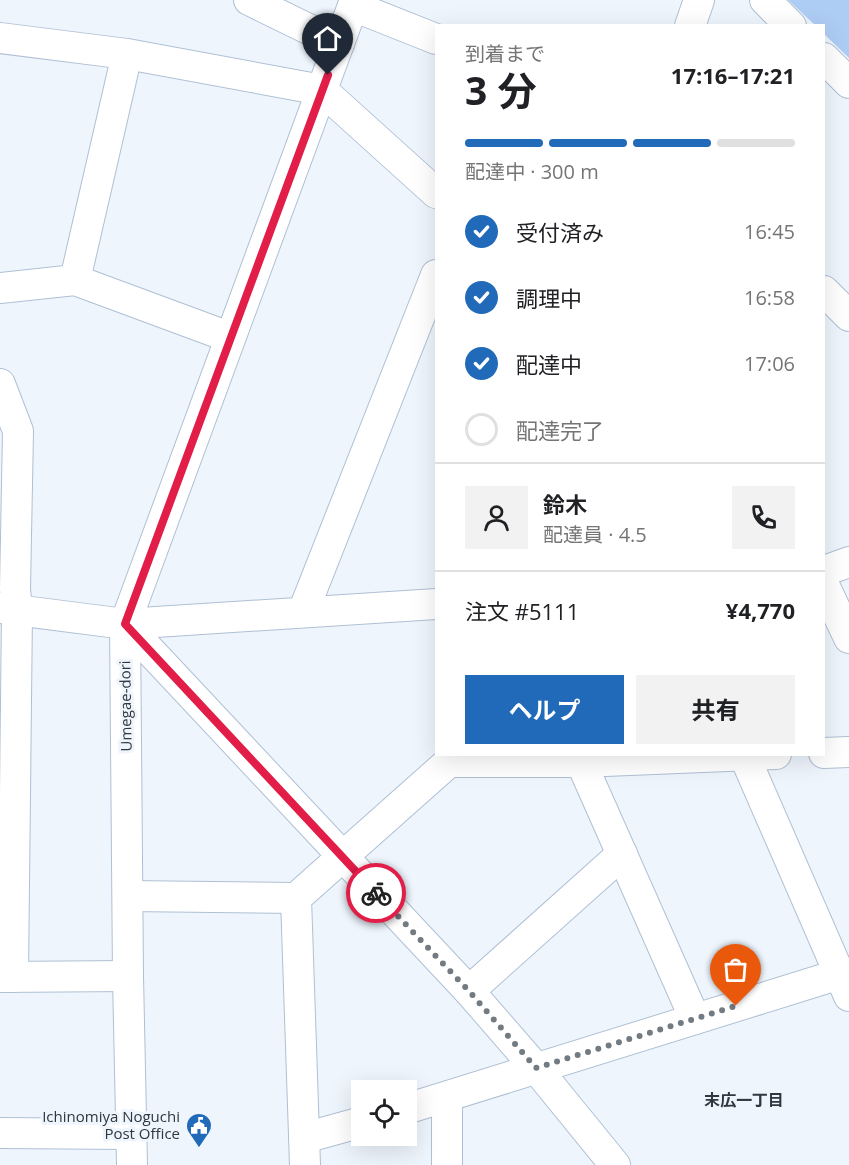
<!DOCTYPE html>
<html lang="ja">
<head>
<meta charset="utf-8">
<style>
	:root { --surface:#fff; --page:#f2f2f2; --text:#202124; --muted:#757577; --line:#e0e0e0; --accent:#206ab9 }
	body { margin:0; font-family:"Open Sans","Noto Sans JP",sans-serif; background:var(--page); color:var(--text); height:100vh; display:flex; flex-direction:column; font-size:22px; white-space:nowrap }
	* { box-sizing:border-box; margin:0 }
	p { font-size:20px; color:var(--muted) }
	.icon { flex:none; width:33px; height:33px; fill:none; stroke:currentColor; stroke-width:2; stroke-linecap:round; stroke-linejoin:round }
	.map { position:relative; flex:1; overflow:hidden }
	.drawer { position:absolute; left:435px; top:24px; width:390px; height:732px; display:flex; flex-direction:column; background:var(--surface); border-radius:0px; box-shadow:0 6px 24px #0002 }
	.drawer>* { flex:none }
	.tools { position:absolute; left:351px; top:1080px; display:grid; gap:12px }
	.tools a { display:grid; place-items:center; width:66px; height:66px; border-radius:0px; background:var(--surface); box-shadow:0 6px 24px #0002; font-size:30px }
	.pin { position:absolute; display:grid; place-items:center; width:51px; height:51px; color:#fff; margin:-62px -26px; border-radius:50% 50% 50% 0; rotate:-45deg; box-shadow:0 0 6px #0007 }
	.pin .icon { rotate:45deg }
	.courier { position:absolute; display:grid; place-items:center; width:60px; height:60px; margin:-30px; border:4px solid #e11d48; border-radius:50%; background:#fff; color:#222; box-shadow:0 2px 8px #0007 }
	.summary em { font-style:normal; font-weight:700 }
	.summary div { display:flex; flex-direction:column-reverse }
	.summary { display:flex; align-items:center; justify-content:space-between; height:102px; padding:0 30px }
	h1 { font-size:39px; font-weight:700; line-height:45px }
	.bar { display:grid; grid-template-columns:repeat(4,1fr); gap:9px 6px; align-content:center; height:72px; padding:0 30px }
	.bar i { height:8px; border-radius:4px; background:var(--line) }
	.bar .active { background:var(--accent) }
	.bar p { grid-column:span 4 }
	.line { display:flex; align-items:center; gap:15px; padding:0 30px; border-top:2px solid var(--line) }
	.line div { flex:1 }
	.round { display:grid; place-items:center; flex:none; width:63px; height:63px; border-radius:0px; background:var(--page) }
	ol { padding:0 30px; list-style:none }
	li { display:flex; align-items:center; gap:18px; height:66px }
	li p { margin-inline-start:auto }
	li .icon { padding:6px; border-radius:50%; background:var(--accent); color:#fff; stroke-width:4 }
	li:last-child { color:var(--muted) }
	li i { width:33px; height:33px; border:3px solid var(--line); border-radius:50% }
	.action { display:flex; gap:12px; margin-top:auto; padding:12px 30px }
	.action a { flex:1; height:69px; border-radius:0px; background:var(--accent); color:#fff; font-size:24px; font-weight:700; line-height:69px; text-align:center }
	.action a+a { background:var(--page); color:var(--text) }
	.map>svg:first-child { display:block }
</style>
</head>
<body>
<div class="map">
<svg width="849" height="1165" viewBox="0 0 849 1165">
	<rect width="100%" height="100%" fill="#eef5fd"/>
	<!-- green -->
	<path fill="#aecdf4" d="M 788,0 L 849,0 L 849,58 L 824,34 L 824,26 L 815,25 Z"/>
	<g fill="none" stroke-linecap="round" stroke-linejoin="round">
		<defs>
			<g id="minor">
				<path d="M 249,0 L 339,44"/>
				<path d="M 765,0 L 791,26"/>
				<path d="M 353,6 L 436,39"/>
				<path d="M 690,26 L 699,0"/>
				<path d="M 0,38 L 127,54 L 322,90 L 436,193"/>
				<path d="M 824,58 L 849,83"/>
				<path d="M 75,280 L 229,337"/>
				<path d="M 0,288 L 75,280 L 127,54"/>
				<path d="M 824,291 L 849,316"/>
				<path d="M 0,384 L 18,431 L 15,589 L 17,610 L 13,977"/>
				<path d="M 824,571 L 849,562"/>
				<path d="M 824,585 L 849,638"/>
				<path d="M 0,608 L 125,624 L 436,604"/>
				<path d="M 303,612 L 436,275"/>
				<path d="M 125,624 L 469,991 L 536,1068 L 615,1165"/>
				<path d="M 824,753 L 849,752"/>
				<path d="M 744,755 L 849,996"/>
				<path d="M 581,762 L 695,1019"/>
				<path d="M 128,896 L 296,898"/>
				<path d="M 0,977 L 128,976"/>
				<path d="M 469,991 L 622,854"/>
				<path d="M 447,1098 L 447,1165"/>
				<path d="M 406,1109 L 840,974"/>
				<path d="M 0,1133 L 132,1134"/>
				<path d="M 304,1138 L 362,1122"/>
				<path d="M 132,1165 L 128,976 L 125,624 L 355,0"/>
				<path d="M 305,1165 L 296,898 L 449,762 L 581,762 L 776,754"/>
			</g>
		</defs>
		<!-- minor casing -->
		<use href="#minor" stroke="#afc0d4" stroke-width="32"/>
		<!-- minor -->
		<use href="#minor" stroke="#fff" stroke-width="30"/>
	</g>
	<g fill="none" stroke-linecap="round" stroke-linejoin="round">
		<!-- done -->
		<path stroke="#727a82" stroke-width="6" stroke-dasharray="0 10.8" d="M 376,893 L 469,991 L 536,1068 L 736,1006"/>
		<!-- route -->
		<path stroke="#e11d48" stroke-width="8" d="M 328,75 L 125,624 L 376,893"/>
	</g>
	<!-- icons -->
	<defs>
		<symbol id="civic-pin" viewBox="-11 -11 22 30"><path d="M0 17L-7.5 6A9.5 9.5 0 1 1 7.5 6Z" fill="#206ab9" stroke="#eef5fd"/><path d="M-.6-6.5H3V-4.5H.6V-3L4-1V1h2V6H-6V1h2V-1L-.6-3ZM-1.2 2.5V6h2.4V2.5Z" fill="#fff"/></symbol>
	</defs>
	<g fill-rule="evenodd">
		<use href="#civic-pin" x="184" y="1111" width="30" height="40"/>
	</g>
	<g text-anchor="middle" stroke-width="6" stroke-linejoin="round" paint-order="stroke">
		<!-- street labels -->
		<g font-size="15" fill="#30373f" stroke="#eef5fd">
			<text transform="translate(126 706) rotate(-91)" y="5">Umegae-dori</text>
		</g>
		<!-- poi labels -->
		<g font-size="15" fill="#30373f" stroke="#eef5fd" text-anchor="end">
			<text x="180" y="1122">Ichinomiya Noguchi<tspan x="180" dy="17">Post Office</tspan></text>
		</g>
		<!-- neighbourhood labels -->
		<g font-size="16" font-weight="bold" fill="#30373f" stroke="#eef5fd">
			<text x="744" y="1106">末広一丁目</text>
		</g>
	</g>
</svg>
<div class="tools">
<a><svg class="icon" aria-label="locate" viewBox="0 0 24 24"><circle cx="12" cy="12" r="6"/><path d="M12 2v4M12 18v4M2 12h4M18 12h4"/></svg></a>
</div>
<div class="pin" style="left:736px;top:1006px;background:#ea580c"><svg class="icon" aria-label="bag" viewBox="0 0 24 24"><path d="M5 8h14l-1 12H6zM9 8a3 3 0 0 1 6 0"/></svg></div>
<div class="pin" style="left:328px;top:75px;background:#1f2937"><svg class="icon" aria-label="home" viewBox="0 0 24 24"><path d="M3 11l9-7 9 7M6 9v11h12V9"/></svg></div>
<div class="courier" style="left:376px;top:893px"><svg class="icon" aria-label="bike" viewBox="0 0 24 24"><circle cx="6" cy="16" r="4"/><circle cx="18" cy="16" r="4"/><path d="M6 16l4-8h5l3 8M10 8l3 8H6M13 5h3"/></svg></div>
<section class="drawer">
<div class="summary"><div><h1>3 分</h1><p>到着まで</p></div><em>17:16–17:21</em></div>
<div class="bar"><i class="active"></i><i class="active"></i><i class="active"></i><i></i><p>配達中 · 300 m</p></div>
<ol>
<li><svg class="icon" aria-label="check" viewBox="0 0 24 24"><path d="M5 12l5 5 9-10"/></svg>受付済み<p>16:45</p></li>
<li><svg class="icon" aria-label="check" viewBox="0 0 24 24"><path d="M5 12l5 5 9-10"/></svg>調理中<p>16:58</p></li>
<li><svg class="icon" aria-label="check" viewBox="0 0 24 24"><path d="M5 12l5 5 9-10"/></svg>配達中<p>17:06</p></li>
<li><i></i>配達完了</li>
</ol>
<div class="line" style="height:108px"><a class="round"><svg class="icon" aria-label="person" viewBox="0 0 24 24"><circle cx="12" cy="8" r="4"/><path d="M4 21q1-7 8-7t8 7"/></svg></a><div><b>鈴木</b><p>配達員 · 4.5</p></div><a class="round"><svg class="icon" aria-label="phone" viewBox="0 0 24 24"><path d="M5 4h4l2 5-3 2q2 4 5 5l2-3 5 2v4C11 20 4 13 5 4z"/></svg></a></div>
<div class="line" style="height:78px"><div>注文 #5111</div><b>¥4,770</b></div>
<div class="action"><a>ヘルプ</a><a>共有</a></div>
</section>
</div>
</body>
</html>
